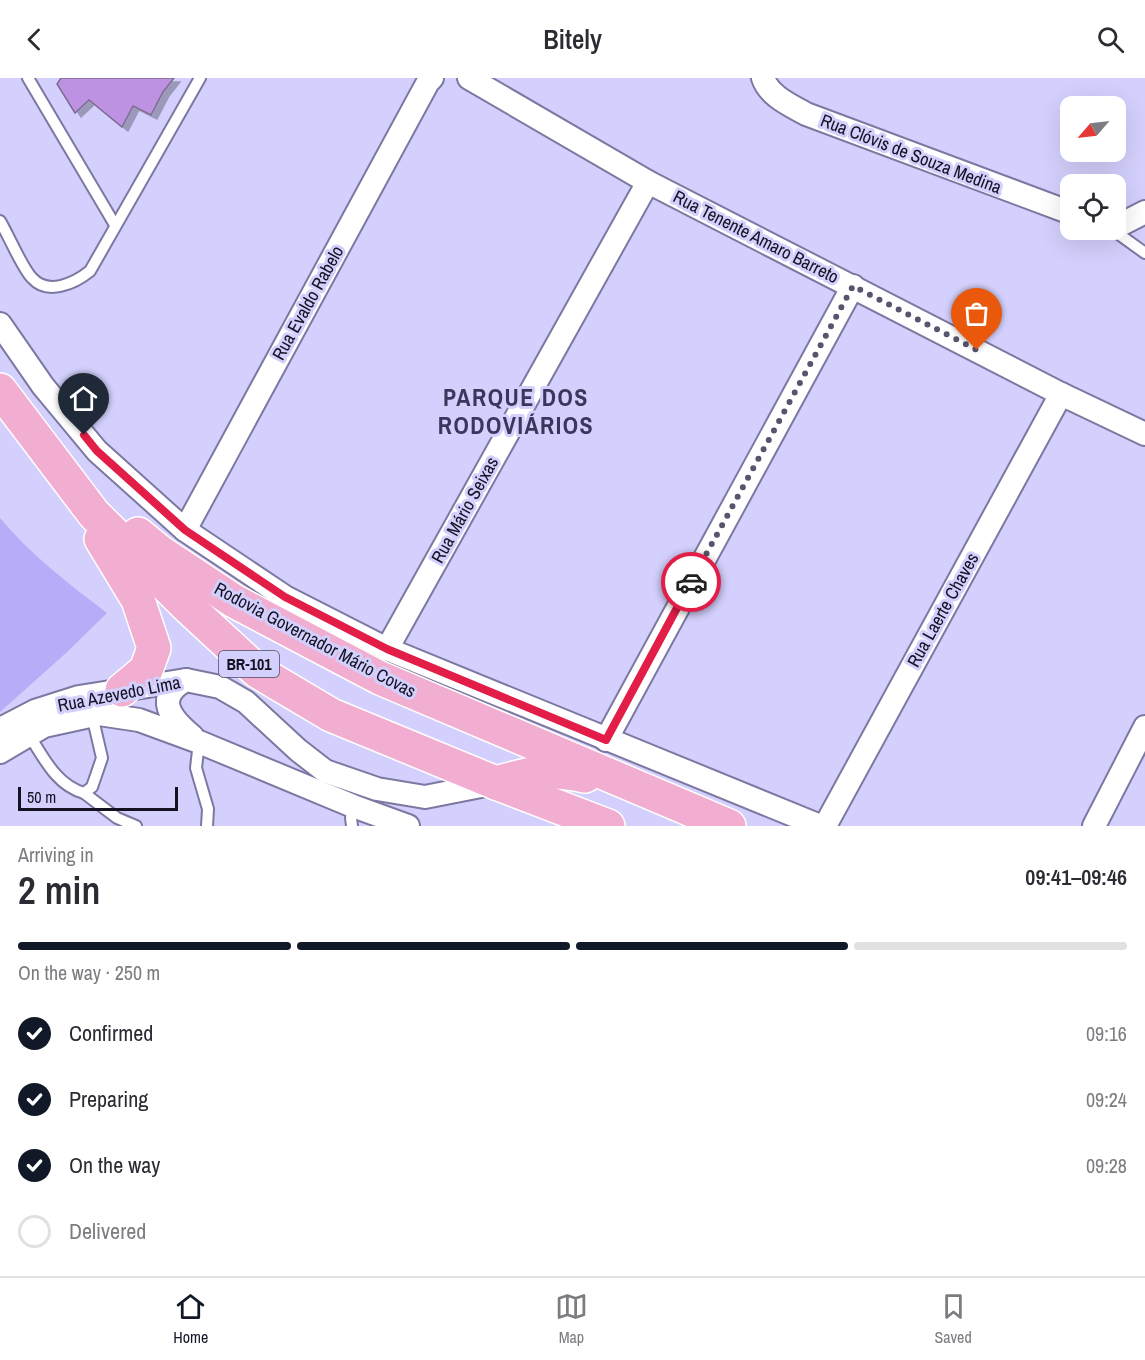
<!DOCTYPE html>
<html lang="en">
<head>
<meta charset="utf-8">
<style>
	:root { --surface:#fff; --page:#f2f2f3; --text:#2b2b33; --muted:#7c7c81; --line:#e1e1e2; --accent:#111827 }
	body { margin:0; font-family:"Archivo Narrow",sans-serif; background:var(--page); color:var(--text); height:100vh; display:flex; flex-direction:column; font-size:22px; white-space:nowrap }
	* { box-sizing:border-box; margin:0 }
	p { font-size:20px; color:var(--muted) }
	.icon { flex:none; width:33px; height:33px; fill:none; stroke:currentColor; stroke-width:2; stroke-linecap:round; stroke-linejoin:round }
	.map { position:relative; height:748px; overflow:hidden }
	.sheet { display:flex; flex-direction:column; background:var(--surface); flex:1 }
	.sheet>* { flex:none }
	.needle { width:39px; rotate:242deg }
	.buttons { position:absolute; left:1060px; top:18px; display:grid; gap:12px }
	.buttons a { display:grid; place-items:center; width:66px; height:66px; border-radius:12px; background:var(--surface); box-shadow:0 6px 24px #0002; font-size:30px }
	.scale { position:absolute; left:18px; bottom:15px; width:160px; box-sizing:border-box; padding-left:6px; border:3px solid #141221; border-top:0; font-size:16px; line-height:21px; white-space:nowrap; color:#141221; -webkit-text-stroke:4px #d3d0fd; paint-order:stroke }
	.pin { position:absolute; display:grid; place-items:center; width:51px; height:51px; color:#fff; margin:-62px -26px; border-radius:50% 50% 50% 0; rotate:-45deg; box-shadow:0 0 6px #0007 }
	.pin .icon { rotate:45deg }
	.courier { position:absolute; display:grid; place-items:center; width:60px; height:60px; margin:-30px; border:4px solid #e11d48; border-radius:50%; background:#fff; color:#222; box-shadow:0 2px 8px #0007 }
	.overview em { font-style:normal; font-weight:600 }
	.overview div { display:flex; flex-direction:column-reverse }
	.overview { display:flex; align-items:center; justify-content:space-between; height:102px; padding:0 18px }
	h1 { font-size:39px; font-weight:600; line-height:45px }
	.bar { display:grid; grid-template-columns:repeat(4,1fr); gap:9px 6px; align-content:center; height:72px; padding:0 18px }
	.bar i { height:8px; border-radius:4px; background:var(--line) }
	.bar .selected { background:var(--accent) }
	.bar p { grid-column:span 4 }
	ol { padding:0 18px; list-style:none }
	li { display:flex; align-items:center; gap:18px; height:66px }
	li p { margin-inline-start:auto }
	li .icon { padding:6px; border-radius:50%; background:var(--accent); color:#fff; stroke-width:4 }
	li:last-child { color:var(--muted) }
	li i { width:33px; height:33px; border:3px solid var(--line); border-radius:50% }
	header { display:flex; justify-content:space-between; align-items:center; height:78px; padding:0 18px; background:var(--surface); font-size:27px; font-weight:600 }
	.tab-bar { display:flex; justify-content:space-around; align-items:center; height:84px; border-top:2px solid var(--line); background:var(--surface); font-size:16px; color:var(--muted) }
	.tab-bar a { display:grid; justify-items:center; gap:3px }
	.tab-bar .selected { color:var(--accent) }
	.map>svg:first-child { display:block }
</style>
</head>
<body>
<header><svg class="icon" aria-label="back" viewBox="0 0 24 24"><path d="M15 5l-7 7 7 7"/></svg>Bitely<svg class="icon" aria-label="search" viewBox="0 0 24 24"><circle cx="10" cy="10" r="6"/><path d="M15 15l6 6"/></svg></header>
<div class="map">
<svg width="1145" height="748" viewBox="0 0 1145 748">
	<defs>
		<filter id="shadow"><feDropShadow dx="6" dy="4" stdDeviation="0" flood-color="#0004"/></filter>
	</defs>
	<rect width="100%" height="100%" fill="#d3d0fd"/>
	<!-- green -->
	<path fill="#b5adf8" d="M 0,440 C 31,477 69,506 107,535 L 66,575 L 0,634 Z"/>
	<!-- building -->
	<path fill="#be92e2" stroke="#7f6b91" stroke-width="1.5" filter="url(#shadow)" d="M 61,0 L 174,0 L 163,14 L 151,37 L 133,28 L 122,49 L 89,22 L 75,35 L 57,6 Z"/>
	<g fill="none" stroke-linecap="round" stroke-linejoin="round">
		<defs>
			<g id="service">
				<path d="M 28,0 L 115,147"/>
				<path d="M 0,143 C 8,156 22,190 32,200 C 48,218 75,205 90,193 L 200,0"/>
				<path d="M 1113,152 L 1145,175"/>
				<path d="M 29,657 C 44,680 56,707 84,715 L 92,709 L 102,680 L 92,637"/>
				<path d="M 199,664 L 196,690 L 208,731 L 207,748"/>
				<path d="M 84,715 L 117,740 L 136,748"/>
				<path d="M 352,748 L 351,740 L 353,728"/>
			</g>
			<g id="minor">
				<path d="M 469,0 L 648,104 L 1061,316 L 1145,356"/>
				<path d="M 763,0 C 769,18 790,27 806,36 L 1071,135"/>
				<path d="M 1116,149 L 1145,134"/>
				<path d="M 0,246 L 43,308 L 97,373 L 185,452 L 285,519 L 387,571 L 820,748"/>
				<path d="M 185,452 L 428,4 L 432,0"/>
				<path d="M 387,571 L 648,104"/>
				<path d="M 186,602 C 154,619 170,640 192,658"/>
				<path d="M 0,651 L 35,633 L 79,619 L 186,602 L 220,609 L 246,624 L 298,672 L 325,693 L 377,711 L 425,719 L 496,705"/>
				<path d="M 606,662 L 853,208"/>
				<path d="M 0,674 L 44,648 L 99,636 L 139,642 L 199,664 L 353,728 L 408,748"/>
				<path d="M 825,748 L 1061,316"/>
				<path d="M 1094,748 L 1145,649"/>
			</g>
			<g id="trunk">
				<path d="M 0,312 L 94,436 L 189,530 L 257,593 L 331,637 L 496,705 L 608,748"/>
				<path d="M 138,456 L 160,474 L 234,523 L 380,600 L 729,748"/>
				<path d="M 101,461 L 138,522 L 154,570 L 146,592 L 122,612"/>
				<path d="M 496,705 C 531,695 548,690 585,698"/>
			</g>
		</defs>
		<!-- service casing -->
		<use href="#service" stroke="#7c78a1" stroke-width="14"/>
		<!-- minor casing -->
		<use href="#minor" stroke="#7c78a1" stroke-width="26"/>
		<!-- trunk casing -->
		<use href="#trunk" stroke="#fff" stroke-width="36"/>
		<!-- service -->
		<use href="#service" stroke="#fff" stroke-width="10"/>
		<!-- minor -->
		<use href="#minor" stroke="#fff" stroke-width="22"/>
		<!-- trunk -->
		<use href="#trunk" stroke="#f2aed0" stroke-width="33"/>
	</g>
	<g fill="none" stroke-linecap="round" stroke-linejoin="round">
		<!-- done -->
		<path stroke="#57546e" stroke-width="6" stroke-dasharray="0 10.8" d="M 691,504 L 853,208 L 977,272"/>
		<!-- route -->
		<path stroke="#e11d48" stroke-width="8" d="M 84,357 L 97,373 L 185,452 L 285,519 L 387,571 L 606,662 L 691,504"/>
	</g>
	<g text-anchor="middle" stroke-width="6" stroke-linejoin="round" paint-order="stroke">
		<!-- shield labels -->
		<rect fill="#d3d0fd" stroke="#4d4b63" stroke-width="1.5" x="219" y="573" width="60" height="26" rx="4.5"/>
		<g font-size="16" font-weight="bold" fill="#141221">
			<text x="249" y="592">BR-101</text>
		</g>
		<!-- street labels -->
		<g font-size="18" fill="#141221" stroke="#d3d0fd">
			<text transform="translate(911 76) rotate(21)" y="6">Rua Clóvis de Souza Medina</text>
			<text transform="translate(756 159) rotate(27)" y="6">Rua Tenente Amaro Barreto</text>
			<text transform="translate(308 225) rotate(-61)" y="6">Rua Evaldo Rabelo</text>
			<text transform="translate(465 432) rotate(-61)" y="6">Rua Mário Seixas</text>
			<text transform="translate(943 532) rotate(-61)" y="6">Rua Laerte Chaves</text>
			<text transform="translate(315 562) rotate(28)" y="6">Rodovia Governador Mário Covas</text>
			<text transform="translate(119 616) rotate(-11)" y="6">Rua Azevedo Lima</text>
		</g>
		<!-- district labels -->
		<g font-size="24" font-weight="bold" letter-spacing="1.5" fill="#3b365b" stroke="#d3d0fd">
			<text x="516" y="328">PARQUE DOS<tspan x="516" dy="28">RODOVIÁRIOS</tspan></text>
		</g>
	</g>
</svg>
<div class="buttons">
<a><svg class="needle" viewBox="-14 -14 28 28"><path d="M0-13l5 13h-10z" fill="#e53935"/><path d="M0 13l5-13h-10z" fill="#7c7c81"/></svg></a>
<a><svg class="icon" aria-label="locate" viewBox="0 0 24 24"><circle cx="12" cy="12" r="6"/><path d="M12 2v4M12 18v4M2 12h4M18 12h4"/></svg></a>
</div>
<div class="scale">50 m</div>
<div class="pin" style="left:977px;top:272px;background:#ea580c"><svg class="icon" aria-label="bag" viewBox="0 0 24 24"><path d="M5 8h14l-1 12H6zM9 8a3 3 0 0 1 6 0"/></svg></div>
<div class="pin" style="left:84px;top:357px;background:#1f2937"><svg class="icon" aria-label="home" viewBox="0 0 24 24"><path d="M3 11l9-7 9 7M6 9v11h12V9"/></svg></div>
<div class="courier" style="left:691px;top:504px"><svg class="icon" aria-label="car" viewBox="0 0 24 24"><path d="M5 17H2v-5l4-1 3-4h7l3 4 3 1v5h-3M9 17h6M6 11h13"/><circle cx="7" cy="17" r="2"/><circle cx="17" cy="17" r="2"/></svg></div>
</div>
<section class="sheet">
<div class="overview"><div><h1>2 min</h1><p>Arriving in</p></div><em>09:41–09:46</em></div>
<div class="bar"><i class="selected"></i><i class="selected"></i><i class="selected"></i><i></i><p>On the way · 250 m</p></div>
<ol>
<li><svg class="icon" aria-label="check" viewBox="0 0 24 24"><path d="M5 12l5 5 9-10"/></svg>Confirmed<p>09:16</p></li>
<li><svg class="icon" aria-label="check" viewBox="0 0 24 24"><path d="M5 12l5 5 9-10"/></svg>Preparing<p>09:24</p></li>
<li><svg class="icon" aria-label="check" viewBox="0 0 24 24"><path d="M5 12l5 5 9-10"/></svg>On the way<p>09:28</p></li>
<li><i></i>Delivered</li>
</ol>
</section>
<nav class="tab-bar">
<a class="selected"><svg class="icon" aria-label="home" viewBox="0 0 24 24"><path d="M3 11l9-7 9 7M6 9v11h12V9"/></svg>Home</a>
<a><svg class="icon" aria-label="map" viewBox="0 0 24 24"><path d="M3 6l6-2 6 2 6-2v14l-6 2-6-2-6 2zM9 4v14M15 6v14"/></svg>Map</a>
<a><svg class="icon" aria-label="saved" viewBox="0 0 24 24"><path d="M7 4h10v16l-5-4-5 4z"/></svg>Saved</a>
</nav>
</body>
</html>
